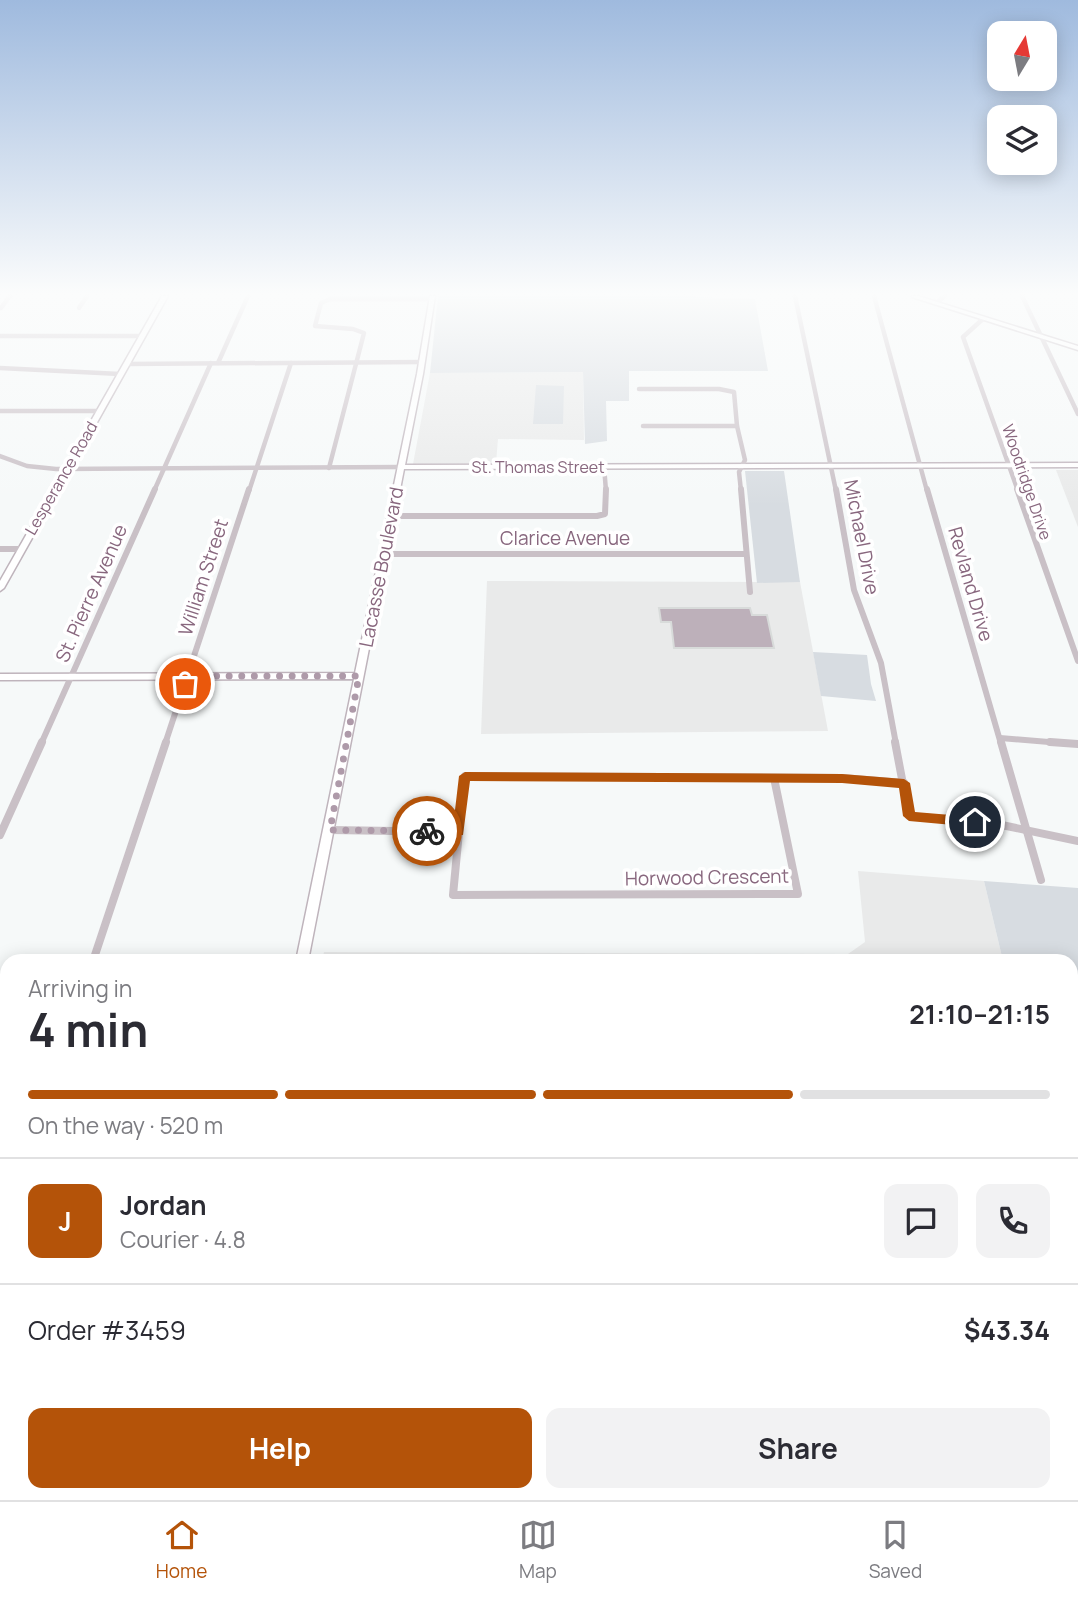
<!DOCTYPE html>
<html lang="en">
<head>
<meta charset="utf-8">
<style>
	:root { --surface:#fff; --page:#f2f2f3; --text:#2b2b33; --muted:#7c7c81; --line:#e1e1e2; --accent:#b45309 }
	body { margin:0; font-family:Manrope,sans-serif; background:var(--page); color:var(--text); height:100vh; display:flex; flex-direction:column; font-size:26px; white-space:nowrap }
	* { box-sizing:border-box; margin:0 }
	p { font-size:23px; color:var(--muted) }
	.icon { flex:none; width:38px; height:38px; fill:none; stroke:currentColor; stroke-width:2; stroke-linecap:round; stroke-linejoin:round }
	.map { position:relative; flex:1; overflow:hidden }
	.panel { position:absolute; left:0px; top:954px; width:1078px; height:548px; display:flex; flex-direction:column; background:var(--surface); border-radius:21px 21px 0 0; box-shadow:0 4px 18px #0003 }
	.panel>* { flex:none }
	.needle { width:46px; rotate:10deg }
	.fabs { position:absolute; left:987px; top:21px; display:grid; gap:14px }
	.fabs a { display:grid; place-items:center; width:70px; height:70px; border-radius:14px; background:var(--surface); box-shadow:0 4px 18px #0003; font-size:35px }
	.pin { position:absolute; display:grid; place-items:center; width:60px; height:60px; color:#fff; margin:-30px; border:4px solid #fff; border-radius:50%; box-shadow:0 2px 7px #0007 }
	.courier { position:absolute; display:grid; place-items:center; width:70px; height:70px; margin:-35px; border:5px solid #b45309; border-radius:50%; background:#fff; color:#222; box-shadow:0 2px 9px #0007 }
	.overview em { font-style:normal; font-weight:700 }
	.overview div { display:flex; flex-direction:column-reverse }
	.overview { display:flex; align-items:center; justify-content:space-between; height:119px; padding:0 28px }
	h1 { font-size:46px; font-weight:700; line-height:52px }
	.bar { display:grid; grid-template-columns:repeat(4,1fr); gap:10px 7px; align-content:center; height:84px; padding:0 28px }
	.bar i { height:9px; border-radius:5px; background:var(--line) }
	.bar .current { background:var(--accent) }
	.bar p { grid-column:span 4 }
	.line { display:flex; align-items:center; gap:18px; padding:0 28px; border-top:2px solid var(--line) }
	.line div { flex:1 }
	.round { display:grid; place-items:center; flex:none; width:74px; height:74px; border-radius:14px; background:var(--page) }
	.cta { display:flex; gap:14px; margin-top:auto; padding:14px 28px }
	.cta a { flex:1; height:80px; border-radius:14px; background:var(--accent); color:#fff; font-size:28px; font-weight:700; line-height:80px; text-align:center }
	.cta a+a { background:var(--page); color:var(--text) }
	.dock { display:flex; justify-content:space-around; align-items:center; height:98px; border-top:2px solid var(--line); background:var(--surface); font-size:19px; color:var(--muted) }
	.dock a { display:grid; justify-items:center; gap:4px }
	.dock .current { color:var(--accent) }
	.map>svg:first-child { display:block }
</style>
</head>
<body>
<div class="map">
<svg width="1078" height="1500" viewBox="0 0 1078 1500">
	<rect width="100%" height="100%" fill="#f6f9f9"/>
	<!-- built -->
	<g fill="#e9eaea">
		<path d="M 583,372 L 584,440 L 498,439 L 496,463 L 413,464 L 430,373 Z"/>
		<path d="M 1056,470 L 1078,470 L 1078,527 Z"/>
		<path d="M 487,581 L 800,582 L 828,731 L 481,734 Z"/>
		<path d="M 858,871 L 984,881 L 1003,961 L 322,961 L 324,952 L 848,954 L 865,942 Z"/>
		<path d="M 7,1209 L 7,1305 L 0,1303 L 0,1227 Z"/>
		<path d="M 959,1494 L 960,1500 L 509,1500 L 497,1495 Z"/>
		<path d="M 317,1495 L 329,1500 L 184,1500 L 172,1495 Z"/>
	</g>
	<!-- green -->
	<g fill="#d7dce1">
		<path d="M 438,296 L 673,296 L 755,299 L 768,371 L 629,371 L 629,401 L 606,401 L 607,441 L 585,444 L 583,372 L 430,373 Z"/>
		<path d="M 536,385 L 564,386 L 563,424 L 533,424 Z"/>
		<path d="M 745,471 L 784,471 L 800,582 L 757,583 Z"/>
		<path d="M 813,652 L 867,655 L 871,684 L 876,701 L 821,696 Z"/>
		<path d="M 984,881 L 1078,888 L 1078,1500 L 960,1500 L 959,1495 L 1071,1494 L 1071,961 L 1003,961 Z"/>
		<path d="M 7,1054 L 7,1209 L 0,1227 L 0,1073 Z"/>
	</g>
	<!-- building -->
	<path fill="#bdb0ba" stroke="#d8dbda" stroke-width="2" d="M 659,608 L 750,608 L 752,615 L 767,615 L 774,648 L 674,648 L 671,622 L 661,622 Z"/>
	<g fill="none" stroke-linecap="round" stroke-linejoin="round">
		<defs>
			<g id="secondary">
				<path d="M 162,296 L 168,296 L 4,588 L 0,591 L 0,581 Z"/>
				<path d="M 430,296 L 435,296 L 423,374 L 405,465 L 1078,463 L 1078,467 L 404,469 L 308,961 L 296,961 L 354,679 L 0,680 L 0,674 L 355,673 L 417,374 Z"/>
				<path d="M 912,296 L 918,296 L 1078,346 L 1078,350 L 912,297 Z"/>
				<path d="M 7,1438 L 7,1454 L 0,1455 L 0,1439 Z"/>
				<path d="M 426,1494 L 453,1494 L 455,1500 L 429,1500 Z"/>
			</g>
		</defs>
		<!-- secondary casing -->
		<use href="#secondary" stroke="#bfb4bc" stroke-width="3"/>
		<!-- street-far2 -->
		<g stroke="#c9c0c6" stroke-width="4.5">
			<path d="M 795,296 L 836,491"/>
			<path d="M 874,296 L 927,491"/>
			<path d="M 1022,296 L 1078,414"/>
			<path d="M 936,303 L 945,296"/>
			<path d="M 1,308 L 10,296"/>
			<path d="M 79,308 L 87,296"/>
			<path d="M 984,318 L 963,337 L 1018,491"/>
			<path d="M 0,336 L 142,336"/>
			<path d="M 218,363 L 248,296"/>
			<path d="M 126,364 L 422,362"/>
			<path d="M 0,368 L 120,374"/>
			<path d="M 639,389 L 719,389 L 734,392 L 737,426 L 745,460 L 739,472 L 741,491"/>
			<path d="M 0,411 L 100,411"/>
			<path d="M 643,426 L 737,426"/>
			<path d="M 0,456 L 27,466 L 56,469 L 401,467"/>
			<path d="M 604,466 L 606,491"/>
			<path d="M 329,468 L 364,333 L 353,329 L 315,326 L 321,303 L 330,299 L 432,299"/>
			<path d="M 154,491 L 211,363"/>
			<path d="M 249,491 L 291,363"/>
		</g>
		<!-- street-far1 -->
		<g stroke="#c9c0c6" stroke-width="6">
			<path d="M 741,489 L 750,592"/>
			<path d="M 836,489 L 854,590 L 881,663 L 896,744"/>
			<path d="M 927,489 L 1001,744"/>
			<path d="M 1017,489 L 1078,661"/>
			<path d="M 391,516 L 597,516 L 605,514 L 606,489"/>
			<path d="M 0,549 L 21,549"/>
			<path d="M 384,554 L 745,554"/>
			<path d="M 1000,738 L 1073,744"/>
			<path d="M 41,744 L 155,489"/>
			<path d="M 165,744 L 249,489"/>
		</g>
		<!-- street -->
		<g stroke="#c9c0c6" stroke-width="8">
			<path d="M 895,742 L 909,816 L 997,824 L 1078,841"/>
			<path d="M 1001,742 L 1041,880"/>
			<path d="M 1050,742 L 1078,744"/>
			<path d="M 330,830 L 459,832 L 465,776 L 842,778 L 904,783"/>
			<path d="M 459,832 L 453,895 L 798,894 L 774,778"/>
			<path d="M 0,835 L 42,742"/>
			<path d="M 93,961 L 166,742"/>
			<path d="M 0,1019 L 7,1013"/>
		</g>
		<!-- secondary -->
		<use href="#secondary" fill="#fff" fill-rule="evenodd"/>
		<defs>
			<g id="rail">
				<path d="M 0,1376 L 7,1379"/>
				<path d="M 275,1494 L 288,1500"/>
			</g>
		</defs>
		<!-- rail casing -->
		<use href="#rail" stroke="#b0a3ac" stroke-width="6"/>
		<!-- rail -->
		<use href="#rail" stroke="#fff" stroke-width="3.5" stroke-dasharray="11" stroke-linecap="butt"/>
	</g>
	<!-- sky -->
	<linearGradient id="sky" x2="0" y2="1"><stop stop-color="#9fbade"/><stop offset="0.58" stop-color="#fbfcfc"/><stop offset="1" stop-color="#fbfcfc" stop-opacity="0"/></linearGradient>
	<rect width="1078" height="506" fill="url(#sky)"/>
	<!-- route -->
	<path fill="#b45309" d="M 465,772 L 842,774 L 904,779 L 910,783 L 915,812 L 975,817 L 982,822 L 975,827 L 909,821 L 903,816 L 899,788 L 842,783 L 470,781 L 463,835 L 423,835 L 421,831 L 427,826 L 453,827 L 459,776 Z"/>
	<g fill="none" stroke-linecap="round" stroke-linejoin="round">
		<!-- done -->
		<path stroke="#ae9aa9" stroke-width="7" stroke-dasharray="0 12.6" d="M 185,684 L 187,676 L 359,676 L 330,830 L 427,831"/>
	</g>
	<g text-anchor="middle" stroke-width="7" stroke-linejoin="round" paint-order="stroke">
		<!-- far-street labels -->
		<g font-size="16" fill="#88677e" stroke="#fff">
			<text x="538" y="473">St. Thomas Street</text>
			<text transform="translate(61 478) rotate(-60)" y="6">Lesperance Road</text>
			<text transform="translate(1027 482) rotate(71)" y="6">Woodridge Drive</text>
		</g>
		<!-- street labels -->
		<g font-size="19" fill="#88677e" stroke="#fff">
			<text transform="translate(862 537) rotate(79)" y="7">Michael Drive</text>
			<text x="565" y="545">Clarice Avenue</text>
			<text transform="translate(381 567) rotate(-79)" y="7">Lacasse Boulevard</text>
			<text transform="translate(203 577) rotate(-72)" y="7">William Street</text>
			<text transform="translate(971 584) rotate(74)" y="7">Revland Drive</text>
			<text transform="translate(91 593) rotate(-66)" y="7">St. Pierre Avenue</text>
			<text transform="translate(707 877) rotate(-1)" y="7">Horwood Crescent</text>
		</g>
	</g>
</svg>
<div class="fabs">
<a><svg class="needle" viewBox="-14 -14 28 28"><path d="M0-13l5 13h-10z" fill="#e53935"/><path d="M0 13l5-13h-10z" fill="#7c7c81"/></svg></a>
<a><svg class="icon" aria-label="layers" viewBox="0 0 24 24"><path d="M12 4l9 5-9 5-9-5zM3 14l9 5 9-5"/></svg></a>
</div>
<div class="pin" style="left:185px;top:684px;background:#ea580c"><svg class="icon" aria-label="bag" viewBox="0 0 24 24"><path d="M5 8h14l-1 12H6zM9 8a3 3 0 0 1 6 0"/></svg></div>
<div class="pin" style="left:975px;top:822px;background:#1f2937"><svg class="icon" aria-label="home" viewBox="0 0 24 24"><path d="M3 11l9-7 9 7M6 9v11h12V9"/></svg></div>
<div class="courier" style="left:427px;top:831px"><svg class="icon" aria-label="bike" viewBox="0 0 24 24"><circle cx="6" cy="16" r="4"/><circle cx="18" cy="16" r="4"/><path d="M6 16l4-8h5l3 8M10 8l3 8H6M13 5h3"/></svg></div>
<section class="panel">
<div class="overview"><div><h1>4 min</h1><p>Arriving in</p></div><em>21:10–21:15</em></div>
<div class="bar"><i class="current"></i><i class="current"></i><i class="current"></i><i></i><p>On the way · 520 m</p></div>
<div class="line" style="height:126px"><b class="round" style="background:var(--accent);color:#fff">J</b><div><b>Jordan</b><p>Courier · 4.8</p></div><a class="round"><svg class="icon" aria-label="chat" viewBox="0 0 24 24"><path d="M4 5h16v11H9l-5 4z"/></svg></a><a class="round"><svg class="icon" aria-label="phone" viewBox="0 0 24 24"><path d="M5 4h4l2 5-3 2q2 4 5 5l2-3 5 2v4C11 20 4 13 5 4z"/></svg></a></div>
<div class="line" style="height:91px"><div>Order #3459</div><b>$43.34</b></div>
<div class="cta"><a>Help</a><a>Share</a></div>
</section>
</div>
<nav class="dock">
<a class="current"><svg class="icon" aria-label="home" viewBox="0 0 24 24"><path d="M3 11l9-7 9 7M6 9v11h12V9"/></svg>Home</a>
<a><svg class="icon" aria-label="map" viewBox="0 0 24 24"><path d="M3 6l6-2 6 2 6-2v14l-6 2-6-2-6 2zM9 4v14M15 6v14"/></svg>Map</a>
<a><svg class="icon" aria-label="saved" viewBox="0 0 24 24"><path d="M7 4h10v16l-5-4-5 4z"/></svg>Saved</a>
</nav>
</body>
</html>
